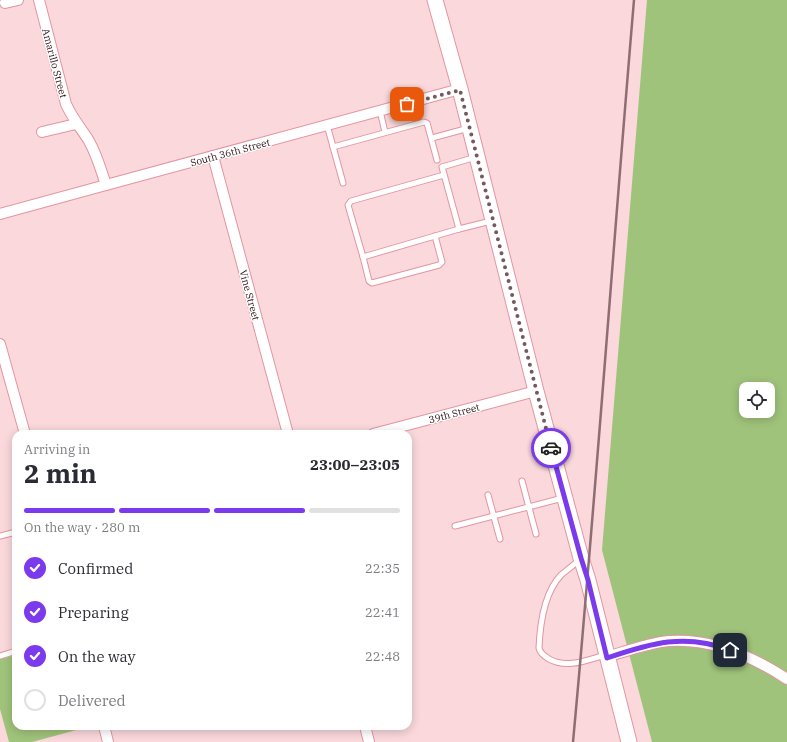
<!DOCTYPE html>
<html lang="en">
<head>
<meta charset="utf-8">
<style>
	:root { --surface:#fff; --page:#f7f7f7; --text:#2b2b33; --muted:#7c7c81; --line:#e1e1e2; --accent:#7c3aed }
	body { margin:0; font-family:"IBM Plex Serif",serif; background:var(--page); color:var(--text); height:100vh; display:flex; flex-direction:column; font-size:15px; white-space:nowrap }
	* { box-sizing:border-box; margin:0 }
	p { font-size:13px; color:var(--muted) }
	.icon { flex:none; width:22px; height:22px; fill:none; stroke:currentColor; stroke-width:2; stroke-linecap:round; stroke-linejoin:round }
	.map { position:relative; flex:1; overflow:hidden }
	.sheet { position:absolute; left:12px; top:430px; width:400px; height:300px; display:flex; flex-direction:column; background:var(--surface); border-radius:12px; box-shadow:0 2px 10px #0003 }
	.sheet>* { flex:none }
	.buttons { position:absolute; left:739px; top:382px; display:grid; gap:8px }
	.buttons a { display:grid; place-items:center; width:36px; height:36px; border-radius:8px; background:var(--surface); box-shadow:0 2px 10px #0003; font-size:20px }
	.pin { position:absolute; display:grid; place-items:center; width:34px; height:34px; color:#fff; margin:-17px; border-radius:8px; box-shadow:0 2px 6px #0006 }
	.courier { position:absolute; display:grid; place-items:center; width:40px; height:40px; margin:-20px; border:3px solid #7c3aed; border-radius:50%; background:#fff; color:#222; box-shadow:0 1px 5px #0007 }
	.head em { font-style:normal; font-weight:700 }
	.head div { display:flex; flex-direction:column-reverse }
	.head { display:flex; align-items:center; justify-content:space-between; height:68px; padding:0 12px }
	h1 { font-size:26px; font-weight:700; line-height:30px }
	.bar { display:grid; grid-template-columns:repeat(4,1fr); gap:6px 4px; align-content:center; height:48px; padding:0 12px }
	.bar i { height:5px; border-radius:3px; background:var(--line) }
	.bar .current { background:var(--accent) }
	.bar p { grid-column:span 4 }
	ol { padding:0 12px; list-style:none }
	li { display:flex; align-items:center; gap:12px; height:44px }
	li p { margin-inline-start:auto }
	li .icon { padding:4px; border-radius:50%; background:var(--accent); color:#fff; stroke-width:4 }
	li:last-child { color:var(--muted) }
	li i { width:22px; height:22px; border:2px solid var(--line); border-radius:50% }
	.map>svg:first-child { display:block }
</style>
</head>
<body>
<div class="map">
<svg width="787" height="742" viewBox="0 0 787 742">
	<rect width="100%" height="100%" fill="#fad8dc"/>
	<!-- green -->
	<g fill="#a0c37b" fill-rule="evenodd">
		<path d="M 647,0 L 787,0 L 787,742 L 652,742 L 602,550 ZM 746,389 L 768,389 L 768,411 L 746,411 Z"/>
		<path d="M 16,655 L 16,726 L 84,726 L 84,728 L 32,742 L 9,742 L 0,709 L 0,659 Z"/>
	</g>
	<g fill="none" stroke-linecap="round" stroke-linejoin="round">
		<defs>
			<g id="lane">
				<path d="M 380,111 L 385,132"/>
				<path d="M 327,125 L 343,183"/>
				<path d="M 432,138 L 469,128"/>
				<path d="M 333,147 L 424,122 L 427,123 L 437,160"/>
				<path d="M 476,157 L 442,167 L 459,229 L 491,221"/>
				<path d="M 444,175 L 351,201 L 348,205 L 363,257 L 459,229"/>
				<path d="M 363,257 L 369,281 L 372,283 L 439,265 L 442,262 L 435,236"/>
				<path d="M 522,481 L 536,534"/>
				<path d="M 488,495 L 500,539"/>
				<path d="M 455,526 L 563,498"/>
				<path d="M 0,536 L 16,532"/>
				<path d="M 580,559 C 574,565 567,570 561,575 C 544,593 540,623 539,648 C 540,653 544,656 549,659 C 567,669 587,660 605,655"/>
				<path d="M 0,656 L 16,651"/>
			</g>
			<g id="street">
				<path d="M 39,0 L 66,104 C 72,118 81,128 89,141 C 97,155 101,170 106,185"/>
				<path d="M 5,3 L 18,0"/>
				<path d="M 42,132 L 76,124"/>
				<path d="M 213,156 L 288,434"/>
				<path d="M 0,214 L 106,185 L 460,89"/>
				<path d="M 0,344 L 25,434"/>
				<path d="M 373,434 L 536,391"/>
				<path d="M 607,657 C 627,651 648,643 669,641 C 712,638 752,656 787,679"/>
				<path d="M 104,726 L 108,742"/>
				<path d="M 365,726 L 369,742"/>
			</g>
			<path id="primary" d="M 435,0 L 460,89 L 536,391 L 581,558 L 588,580 L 629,742"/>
		</defs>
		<!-- lane casing -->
		<use href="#lane" stroke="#e395a1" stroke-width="7"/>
		<!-- street casing -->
		<use href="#street" stroke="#e395a1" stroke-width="12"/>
		<!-- primary casing -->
		<use href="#primary" stroke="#e395a1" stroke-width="17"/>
		<!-- lane -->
		<use href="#lane" stroke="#fff" stroke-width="5"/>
		<!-- street -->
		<use href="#street" stroke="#fff" stroke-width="10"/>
		<!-- primary -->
		<use href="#primary" stroke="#fff" stroke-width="15"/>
		<!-- rail -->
		<path stroke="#8e6e73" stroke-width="2.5" d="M 573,742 C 596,495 613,247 634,0"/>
	</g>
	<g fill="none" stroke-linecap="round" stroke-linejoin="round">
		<!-- done -->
		<path stroke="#77585d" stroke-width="4" stroke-dasharray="0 7.2" d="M 407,104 L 460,90 L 551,448"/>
		<!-- route -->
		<path stroke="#7c3aed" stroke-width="5" d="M 551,448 L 581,558 L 588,580 L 607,658 C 651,643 685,633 730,650"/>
	</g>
	<g text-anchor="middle" stroke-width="3" stroke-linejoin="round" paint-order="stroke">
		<!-- street labels -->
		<g font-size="10" fill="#301318" stroke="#fff">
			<text transform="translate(55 63) rotate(75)" y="4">Amarillo Street</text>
			<text transform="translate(230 152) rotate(-15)" y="4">South 36th Street</text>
			<text transform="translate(250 295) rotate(75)" y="4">Vine Street</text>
			<text transform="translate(454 413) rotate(-15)" y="4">39th Street</text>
		</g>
	</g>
</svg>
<div class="buttons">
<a><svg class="icon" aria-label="locate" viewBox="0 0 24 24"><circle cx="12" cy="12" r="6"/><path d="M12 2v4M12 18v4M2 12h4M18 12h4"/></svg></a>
</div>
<div class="pin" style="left:407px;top:104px;background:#ea580c"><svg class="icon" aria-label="bag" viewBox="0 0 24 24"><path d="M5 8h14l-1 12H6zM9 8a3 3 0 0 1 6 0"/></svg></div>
<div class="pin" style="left:730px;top:650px;background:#1f2937"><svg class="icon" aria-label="home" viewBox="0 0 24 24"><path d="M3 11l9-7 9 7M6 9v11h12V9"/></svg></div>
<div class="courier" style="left:551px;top:448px"><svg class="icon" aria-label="car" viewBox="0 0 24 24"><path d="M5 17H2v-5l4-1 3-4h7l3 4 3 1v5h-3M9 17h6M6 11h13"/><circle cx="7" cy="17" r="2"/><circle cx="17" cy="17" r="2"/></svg></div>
<section class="sheet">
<div class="head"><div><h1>2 min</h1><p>Arriving in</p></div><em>23:00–23:05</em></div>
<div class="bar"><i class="current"></i><i class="current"></i><i class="current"></i><i></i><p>On the way · 280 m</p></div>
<ol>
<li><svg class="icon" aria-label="check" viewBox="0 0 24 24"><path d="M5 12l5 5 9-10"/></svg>Confirmed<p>22:35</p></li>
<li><svg class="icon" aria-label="check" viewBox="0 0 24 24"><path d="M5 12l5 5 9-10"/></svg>Preparing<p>22:41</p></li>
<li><svg class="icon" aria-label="check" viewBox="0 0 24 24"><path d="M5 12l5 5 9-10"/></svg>On the way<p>22:48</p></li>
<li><i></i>Delivered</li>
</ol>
</section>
</div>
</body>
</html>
